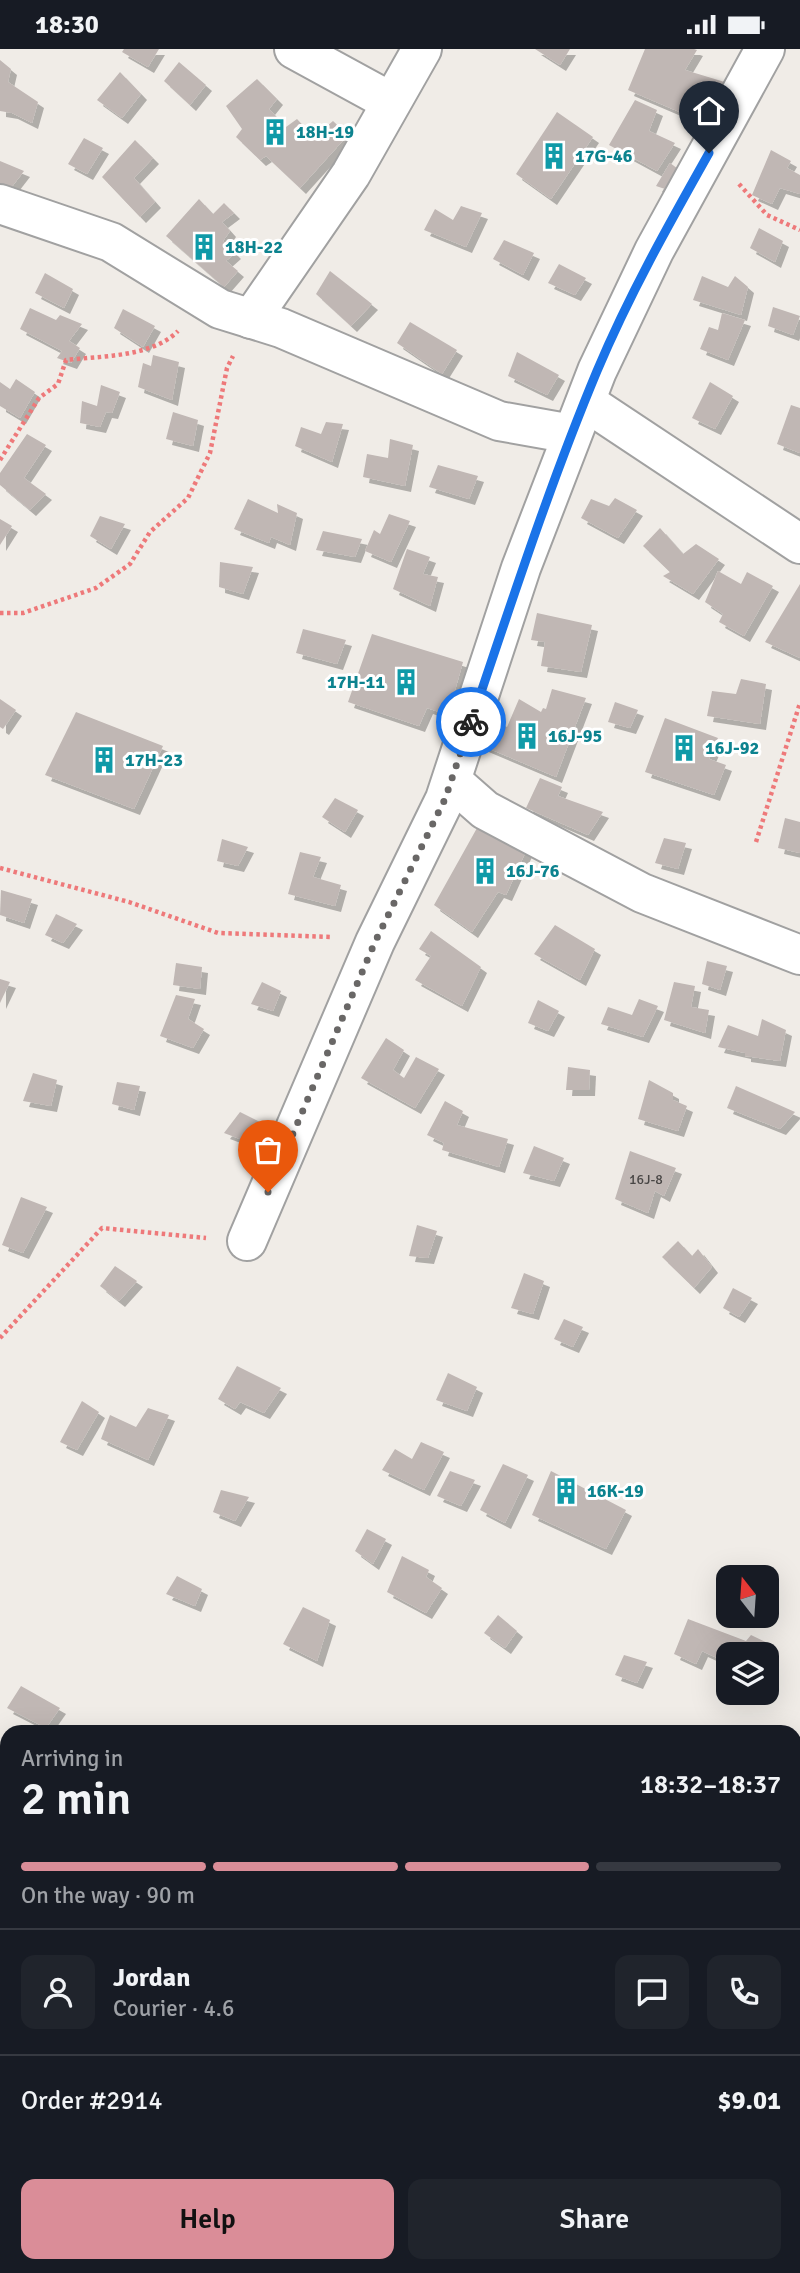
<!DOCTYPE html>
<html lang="en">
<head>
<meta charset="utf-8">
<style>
	:root { --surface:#171b24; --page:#20242c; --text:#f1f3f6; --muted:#9ea1a6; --line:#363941; --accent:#da8d98 }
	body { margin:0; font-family:Signika,sans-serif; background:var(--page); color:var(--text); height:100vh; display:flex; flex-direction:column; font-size:26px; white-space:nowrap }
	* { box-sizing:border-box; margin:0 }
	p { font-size:23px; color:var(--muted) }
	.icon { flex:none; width:38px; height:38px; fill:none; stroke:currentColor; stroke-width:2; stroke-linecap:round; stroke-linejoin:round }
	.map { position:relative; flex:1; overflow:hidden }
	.side { position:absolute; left:0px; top:1676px; width:802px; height:548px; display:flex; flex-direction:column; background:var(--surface); border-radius:21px 21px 0 0; box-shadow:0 7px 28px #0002 }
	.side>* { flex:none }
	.needle { width:46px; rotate:343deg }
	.tools { position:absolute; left:716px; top:1516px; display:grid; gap:14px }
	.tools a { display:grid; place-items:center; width:63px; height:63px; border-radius:14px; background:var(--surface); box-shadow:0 7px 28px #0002; font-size:35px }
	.pin { position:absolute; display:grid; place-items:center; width:60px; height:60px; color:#fff; margin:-72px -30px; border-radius:50% 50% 50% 0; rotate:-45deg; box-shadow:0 0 7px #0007 }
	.pin .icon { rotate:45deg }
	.courier { position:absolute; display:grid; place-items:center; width:70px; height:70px; margin:-35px; border:5px solid #1a73e8; border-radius:50%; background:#fff; color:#222; box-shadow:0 2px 9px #0007 }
	.summary em { font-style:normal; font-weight:600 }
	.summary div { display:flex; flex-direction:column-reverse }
	.summary { display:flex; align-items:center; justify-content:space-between; height:119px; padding:0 21px }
	h1 { font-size:46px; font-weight:600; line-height:52px }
	.bar { display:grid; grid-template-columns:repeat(4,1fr); gap:10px 7px; align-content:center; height:84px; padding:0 21px }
	.bar i { height:9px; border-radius:5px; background:var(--line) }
	.bar .selected { background:var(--accent) }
	.bar p { grid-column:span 4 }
	.line { display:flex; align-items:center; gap:18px; padding:0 21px; border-top:2px solid var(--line) }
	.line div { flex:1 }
	.round { display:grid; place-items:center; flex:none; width:74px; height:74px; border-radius:14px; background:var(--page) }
	.primary-button { display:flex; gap:14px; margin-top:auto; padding:14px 21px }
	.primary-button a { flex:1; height:80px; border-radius:14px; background:var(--accent); color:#111; font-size:28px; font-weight:600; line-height:80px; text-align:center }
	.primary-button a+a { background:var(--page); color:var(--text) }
	.status { display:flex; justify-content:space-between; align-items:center; height:49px; padding:0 35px; background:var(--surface); direction:ltr }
	.status svg { height:19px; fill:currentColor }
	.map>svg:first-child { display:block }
</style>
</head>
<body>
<div class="status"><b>18:30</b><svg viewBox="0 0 49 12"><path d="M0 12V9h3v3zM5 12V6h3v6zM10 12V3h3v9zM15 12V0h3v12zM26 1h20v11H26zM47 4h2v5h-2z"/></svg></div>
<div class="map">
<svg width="800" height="2224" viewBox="0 0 800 2224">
	<defs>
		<filter id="shadow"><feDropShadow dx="6" dy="6" stdDeviation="0" flood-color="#0004"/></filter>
	</defs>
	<rect width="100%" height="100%" fill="#f0ece7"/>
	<!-- building -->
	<g fill="#c0b7b4" filter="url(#shadow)">
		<path d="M 124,0 L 159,0 L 148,18 L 122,3 Z"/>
		<path d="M 535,0 L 570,0 L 560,16 Z"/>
		<path d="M 645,0 L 694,0 L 697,1 L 685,21 L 728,34 L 710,76 L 628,41 Z"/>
		<path d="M 0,11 L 11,20 L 8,33 L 38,53 L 32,74 L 12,64 L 0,62 Z"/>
		<path d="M 179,13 L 206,36 L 190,56 L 164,32 Z"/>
		<path d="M 120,23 L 141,45 L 122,69 L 97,51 Z"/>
		<path d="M 257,30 L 277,50 L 269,60 L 286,78 L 297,70 L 314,88 L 333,72 L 348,86 L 300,139 L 266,107 L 260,111 L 236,88 L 242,80 L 226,57 Z"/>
		<path d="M 635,51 L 657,61 L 649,82 L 675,94 L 657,122 L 609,96 Z"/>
		<path d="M 557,63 L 593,88 L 551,150 L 516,125 Z"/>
		<path d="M 84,89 L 103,99 L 87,125 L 68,115 Z"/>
		<path d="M 135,91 L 153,109 L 134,129 L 155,153 L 140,168 L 102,128 Z"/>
		<path d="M 771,101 L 791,112 L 787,119 L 800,126 L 800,145 L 780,139 L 772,155 L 752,146 Z"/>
		<path d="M 0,112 L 24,122 L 7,144 L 0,141 Z"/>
		<path d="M 670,114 L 685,125 L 674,143 L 656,137 Z"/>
		<path d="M 199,150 L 213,165 L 224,154 L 234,164 L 222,173 L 230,182 L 223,192 L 235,204 L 226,212 L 238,222 L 224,238 L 166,187 Z"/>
		<path d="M 461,157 L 482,164 L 466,198 L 424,181 L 435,160 L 453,171 Z"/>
		<path d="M 759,179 L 783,192 L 775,213 L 750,199 Z"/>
		<path d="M 504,191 L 534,204 L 523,226 L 493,210 Z"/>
		<path d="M 559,215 L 586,229 L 575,246 L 548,234 Z"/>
		<path d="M 330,222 L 372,255 L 351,277 L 316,245 Z"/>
		<path d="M 45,224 L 73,240 L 64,259 L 35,244 Z"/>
		<path d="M 702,227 L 728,238 L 735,227 L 748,238 L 741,266 L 693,251 Z"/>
		<path d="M 773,258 L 800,267 L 793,286 L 768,277 Z"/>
		<path d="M 30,259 L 56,271 L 60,266 L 82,275 L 69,292 L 80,299 L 71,314 L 57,309 L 62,302 L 20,280 Z"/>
		<path d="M 123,260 L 155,277 L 143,298 L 114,279 Z"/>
		<path d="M 722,264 L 745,271 L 728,311 L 700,300 L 709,278 L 718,281 Z"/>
		<path d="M 410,273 L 457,301 L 442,325 L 397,294 Z"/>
		<path d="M 517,303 L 559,326 L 547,346 L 508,327 Z"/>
		<path d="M 153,306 L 179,313 L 172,351 L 138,338 L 143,314 L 151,317 Z"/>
		<path d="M 16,330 L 35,343 L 20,369 L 0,357 L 0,333 L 10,340 Z"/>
		<path d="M 710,333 L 733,347 L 715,380 L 692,369 Z"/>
		<path d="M 101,336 L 120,343 L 112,364 L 106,363 L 100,378 L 80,374 L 82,352 L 97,357 Z"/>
		<path d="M 791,356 L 800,359 L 800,404 L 777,395 Z"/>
		<path d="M 173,363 L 198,371 L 193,397 L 166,390 Z"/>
		<path d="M 326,373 L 343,375 L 332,413 L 295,397 L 301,378 L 321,385 Z"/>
		<path d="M 27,385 L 46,396 L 24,429 L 46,445 L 30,461 L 0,436 L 0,424 Z"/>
		<path d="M 390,390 L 413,396 L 405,437 L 363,428 L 367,405 L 388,409 Z"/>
		<path d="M 438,416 L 478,427 L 469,450 L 429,438 Z"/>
		<path d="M 615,449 L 637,461 L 618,489 L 581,469 L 591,450 L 609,457 Z"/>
		<path d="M 248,450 L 278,464 L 277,455 L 297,464 L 290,496 L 271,488 L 269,494 L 234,480 Z"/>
		<path d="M 389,465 L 410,472 L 391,513 L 365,502 L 374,481 L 380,485 Z"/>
		<path d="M 100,467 L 125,475 L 111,500 L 90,487 Z"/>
		<path d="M 0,470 L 12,477 L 0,496 Z"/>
		<path d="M 660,479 L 683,505 L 696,495 L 719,510 L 693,545 L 663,527 L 670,523 L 643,497 Z"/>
		<path d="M 323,482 L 362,490 L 355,508 L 316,501 Z"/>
		<path d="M 407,500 L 430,508 L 423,525 L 438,528 L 430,557 L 393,540 Z"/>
		<path d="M 220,513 L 253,518 L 243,545 L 219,538 Z"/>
		<path d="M 718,522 L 741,535 L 747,523 L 773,537 L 744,587 L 719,573 L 723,565 L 705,553 Z"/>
		<path d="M 800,535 L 800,609 L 765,593 Z"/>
		<path d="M 537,564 L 592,576 L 581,623 L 541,617 L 545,593 L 531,591 Z"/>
		<path d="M 303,580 L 346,591 L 337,615 L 296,604 Z"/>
		<path d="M 372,585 L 463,613 L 448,666 L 427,659 L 419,677 L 348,653 Z"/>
		<path d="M 741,630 L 766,635 L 760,675 L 707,667 L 712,642 L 736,645 Z"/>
		<path d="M 552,640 L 586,649 L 556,728 L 478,695 L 489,670 L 507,678 L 519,650 L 541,663 L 543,659 L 546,660 Z"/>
		<path d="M 0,650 L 16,661 L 3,680 L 0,678 Z"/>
		<path d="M 615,653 L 638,661 L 630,679 L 608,673 Z"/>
		<path d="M 76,663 L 163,697 L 134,760 L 45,726 Z"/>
		<path d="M 665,669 L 718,689 L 709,710 L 726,716 L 714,746 L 645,723 Z"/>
		<path d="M 540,729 L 562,738 L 558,747 L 603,763 L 588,786 L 526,759 Z"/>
		<path d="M 335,749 L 358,761 L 345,783 L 322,768 Z"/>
		<path d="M 785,769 L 800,773 L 800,804 L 778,799 Z"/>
		<path d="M 477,779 L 526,802 L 506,846 L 498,843 L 472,883 L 434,856 Z"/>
		<path d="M 664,789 L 686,794 L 678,820 L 655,814 Z"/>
		<path d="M 222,790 L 248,798 L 238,817 L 217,812 Z"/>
		<path d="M 300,803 L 321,808 L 313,828 L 341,836 L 335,857 L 288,845 Z"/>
		<path d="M 1,841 L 32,850 L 24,874 L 0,866 Z"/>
		<path d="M 56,865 L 77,875 L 63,894 L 45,886 Z"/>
		<path d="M 555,876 L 595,900 L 580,931 L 534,905 Z"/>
		<path d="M 431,882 L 481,918 L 462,957 L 415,931 L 431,907 L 419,900 Z"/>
		<path d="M 707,912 L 727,917 L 720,941 L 702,935 Z"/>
		<path d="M 176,914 L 202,918 L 200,940 L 173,936 Z"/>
		<path d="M 0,930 L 10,933 L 0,954 Z"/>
		<path d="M 262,933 L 281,942 L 273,962 L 251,955 Z"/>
		<path d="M 674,933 L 695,937 L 691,958 L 709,961 L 705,984 L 664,971 Z"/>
		<path d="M 176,946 L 195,950 L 188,970 L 204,980 L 193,999 L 160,987 Z"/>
		<path d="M 639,950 L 658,957 L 643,988 L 601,975 L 608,958 L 632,966 Z"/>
		<path d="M 538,951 L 559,962 L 548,982 L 528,974 Z"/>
		<path d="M 762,970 L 786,981 L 780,1012 L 745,1007 L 745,1004 L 718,998 L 728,976 L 758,987 Z"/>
		<path d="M 386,989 L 404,1001 L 393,1021 L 404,1029 L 416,1008 L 439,1020 L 415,1059 L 361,1029 Z"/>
		<path d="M 568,1018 L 590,1021 L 589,1041 L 566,1041 Z"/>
		<path d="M 33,1024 L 57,1031 L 51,1057 L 23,1052 Z"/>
		<path d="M 649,1031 L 673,1044 L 673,1051 L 687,1057 L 678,1082 L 638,1070 Z"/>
		<path d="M 117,1033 L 140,1037 L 134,1061 L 112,1055 Z"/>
		<path d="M 736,1037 L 795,1063 L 780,1080 L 727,1059 Z"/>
		<path d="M 445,1052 L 463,1062 L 457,1076 L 508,1090 L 499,1118 L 442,1101 L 444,1094 L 427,1086 Z"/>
		<path d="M 240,1063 L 260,1073 L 248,1093 L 224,1084 Z"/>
		<path d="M 534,1097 L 564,1109 L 554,1132 L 523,1124 Z"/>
		<path d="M 630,1102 L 676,1119 L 664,1147 L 655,1142 L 648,1164 L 615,1150 Z"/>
		<path d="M 21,1148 L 47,1158 L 23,1204 L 2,1196 Z"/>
		<path d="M 417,1176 L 437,1182 L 428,1209 L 409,1207 Z"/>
		<path d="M 678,1192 L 692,1207 L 698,1200 L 712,1218 L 694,1239 L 662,1208 Z"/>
		<path d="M 115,1217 L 137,1232 L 119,1252 L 100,1237 Z"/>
		<path d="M 524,1224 L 544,1232 L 533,1265 L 511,1259 Z"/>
		<path d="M 733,1239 L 752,1249 L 739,1268 L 723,1259 Z"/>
		<path d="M 564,1270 L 583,1278 L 573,1298 L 554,1290 Z"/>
		<path d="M 237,1317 L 281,1339 L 264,1364 L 240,1353 L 235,1360 L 218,1350 Z"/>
		<path d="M 448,1324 L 477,1338 L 467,1362 L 436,1351 Z"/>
		<path d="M 82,1352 L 99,1363 L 77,1401 L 60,1393 Z"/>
		<path d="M 148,1359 L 169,1366 L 148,1411 L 101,1390 L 110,1366 L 136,1378 Z"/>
		<path d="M 421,1393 L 444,1403 L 424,1441 L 382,1421 L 395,1400 L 412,1410 Z"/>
		<path d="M 503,1415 L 528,1426 L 505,1474 L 480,1461 Z"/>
		<path d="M 450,1422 L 475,1431 L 461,1457 L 437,1447 Z"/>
		<path d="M 551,1422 L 626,1461 L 606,1500 L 532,1466 Z"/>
		<path d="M 221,1441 L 249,1448 L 235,1472 L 213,1463 Z"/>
		<path d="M 367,1480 L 386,1490 L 373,1515 L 355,1502 Z"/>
		<path d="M 402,1507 L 429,1521 L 426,1528 L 442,1539 L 426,1564 L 387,1543 Z"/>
		<path d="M 729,1519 L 746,1528 L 728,1528 L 728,1544 L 721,1541 Z"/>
		<path d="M 177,1527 L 202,1540 L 195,1557 L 166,1545 Z"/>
		<path d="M 303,1558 L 330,1571 L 317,1612 L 283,1595 Z"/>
		<path d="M 498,1566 L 517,1582 L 505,1599 L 484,1584 Z"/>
		<path d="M 688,1570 L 746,1592 L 751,1586 L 772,1596 L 767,1605 L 728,1605 L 728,1614 L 702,1602 L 696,1615 L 674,1605 Z"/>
		<path d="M 624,1606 L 647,1613 L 637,1634 L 615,1626 Z"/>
		<path d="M 21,1637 L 60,1659 L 46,1679 L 7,1659 Z"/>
		<path d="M 794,1808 L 800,1812 L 800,1841 L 794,1839 Z"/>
		<path d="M 214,2217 L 235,2217 L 253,2224 L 211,2224 Z"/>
		<path d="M 464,2217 L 494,2217 L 489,2224 L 475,2224 Z"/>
	</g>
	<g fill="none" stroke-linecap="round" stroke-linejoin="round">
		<defs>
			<g id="street">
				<path d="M 294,0 L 391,53"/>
				<path d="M 0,155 L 111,193 L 220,260 L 281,279 L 499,372 L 572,385"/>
				<path d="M 251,270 L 351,125 L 422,0"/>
				<path d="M 586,353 L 800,495"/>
				<path d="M 452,732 L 485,761 L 642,844 L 800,906"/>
				<path d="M 247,1192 L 375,893 L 445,750 L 521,519 L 597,322 L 654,202 L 765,0"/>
				<path d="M 794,2086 L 800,2076"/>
				<path d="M 717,2224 L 721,2217"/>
			</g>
		</defs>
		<!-- street casing -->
		<use href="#street" stroke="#a1a1a1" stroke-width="42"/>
		<!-- path -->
		<g stroke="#ee797a" stroke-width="4.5" stroke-dasharray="3.5 3.5" stroke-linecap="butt">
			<path d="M 739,135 L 767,166 L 800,181"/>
			<path d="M 0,411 L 39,349 L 58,335 L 66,311 C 102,307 152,308 178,282"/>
			<path d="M 0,564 L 23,564 L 96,539 L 130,515 L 150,483 L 188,449 L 210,404 L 227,319 L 233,307"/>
			<path d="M 756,793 L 800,654"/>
			<path d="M 0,819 L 129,853 L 218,884 L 332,888"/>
			<path d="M 0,1289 L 102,1179 L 206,1189"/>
		</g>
		<!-- street -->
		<use href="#street" stroke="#fff" stroke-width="38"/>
	</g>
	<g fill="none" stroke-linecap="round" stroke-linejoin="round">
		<!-- done -->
		<path stroke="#696766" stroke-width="7" stroke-dasharray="0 12.6" d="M 268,1143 L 375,893 L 445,750 L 471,673"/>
		<!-- route -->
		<path stroke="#1a73e8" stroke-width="9" d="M 471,673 C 511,555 549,437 597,322 C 629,246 669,175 709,104"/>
	</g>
	<!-- icons -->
	<defs>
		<symbol id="building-bare" viewBox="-9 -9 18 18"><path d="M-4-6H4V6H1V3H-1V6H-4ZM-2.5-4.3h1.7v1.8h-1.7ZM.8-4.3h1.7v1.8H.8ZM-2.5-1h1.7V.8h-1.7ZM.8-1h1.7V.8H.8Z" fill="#0f9aa8" stroke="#fff" stroke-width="2.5" paint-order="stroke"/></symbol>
	</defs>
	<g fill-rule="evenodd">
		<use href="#building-bare" x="256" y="64" width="38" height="38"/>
		<use href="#building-bare" x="535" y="88" width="38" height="38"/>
		<use href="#building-bare" x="185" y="179" width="38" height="38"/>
		<use href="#building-bare" x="387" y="614" width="38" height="38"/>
		<use href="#building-bare" x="508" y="668" width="38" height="38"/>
		<use href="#building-bare" x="665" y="680" width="38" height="38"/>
		<use href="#building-bare" x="85" y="692" width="38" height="38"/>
		<use href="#building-bare" x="466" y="803" width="38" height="38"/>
		<use href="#building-bare" x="547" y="1423" width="38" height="38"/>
	</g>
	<g text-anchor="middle" stroke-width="6" stroke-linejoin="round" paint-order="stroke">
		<!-- number labels -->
		<g font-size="14" fill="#484645">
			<text x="646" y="1135">16J-8</text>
		</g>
		<!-- culture labels -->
		<g font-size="18" font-weight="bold" fill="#0d838f" stroke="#fff" text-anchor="start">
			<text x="296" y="89">18H-19</text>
			<text x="575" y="113">17G-46</text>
			<text x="225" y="204">18H-22</text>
			<text x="385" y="639" text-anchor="end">17H-11</text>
			<text x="548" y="693">16J-95</text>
			<text x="705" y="705">16J-92</text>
			<text x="125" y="717">17H-23</text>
			<text x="506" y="828">16J-76</text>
			<text x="587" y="1448">16K-19</text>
		</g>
	</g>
</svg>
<div class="tools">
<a><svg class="needle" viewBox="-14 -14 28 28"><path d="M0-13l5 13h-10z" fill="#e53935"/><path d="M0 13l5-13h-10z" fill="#9ea1a6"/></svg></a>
<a><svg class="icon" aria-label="layers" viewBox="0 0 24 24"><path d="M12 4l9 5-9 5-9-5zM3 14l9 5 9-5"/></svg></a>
</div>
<div class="pin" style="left:268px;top:1143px;background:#ea580c"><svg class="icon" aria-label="bag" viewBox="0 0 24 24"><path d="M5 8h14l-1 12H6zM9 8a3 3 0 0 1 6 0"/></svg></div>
<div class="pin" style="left:709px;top:104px;background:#1f2937"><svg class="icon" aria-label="home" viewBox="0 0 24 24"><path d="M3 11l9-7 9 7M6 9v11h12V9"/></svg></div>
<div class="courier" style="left:471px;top:673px"><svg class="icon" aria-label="bike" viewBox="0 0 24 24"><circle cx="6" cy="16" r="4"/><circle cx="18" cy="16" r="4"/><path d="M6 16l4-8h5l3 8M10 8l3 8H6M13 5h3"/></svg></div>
<section class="side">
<div class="summary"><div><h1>2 min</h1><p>Arriving in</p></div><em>18:32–18:37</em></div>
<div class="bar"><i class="selected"></i><i class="selected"></i><i class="selected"></i><i></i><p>On the way · 90 m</p></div>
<div class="line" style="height:126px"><a class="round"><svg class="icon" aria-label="person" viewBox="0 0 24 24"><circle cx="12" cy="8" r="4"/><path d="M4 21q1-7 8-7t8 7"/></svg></a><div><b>Jordan</b><p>Courier · 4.6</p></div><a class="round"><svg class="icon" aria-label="chat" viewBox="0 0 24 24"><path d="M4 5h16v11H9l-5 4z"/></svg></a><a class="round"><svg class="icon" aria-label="phone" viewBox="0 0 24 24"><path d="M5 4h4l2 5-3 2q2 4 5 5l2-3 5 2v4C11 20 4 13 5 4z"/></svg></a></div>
<div class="line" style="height:91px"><div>Order #2914</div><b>$9.01</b></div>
<div class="primary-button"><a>Help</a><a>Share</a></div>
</section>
</div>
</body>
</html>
